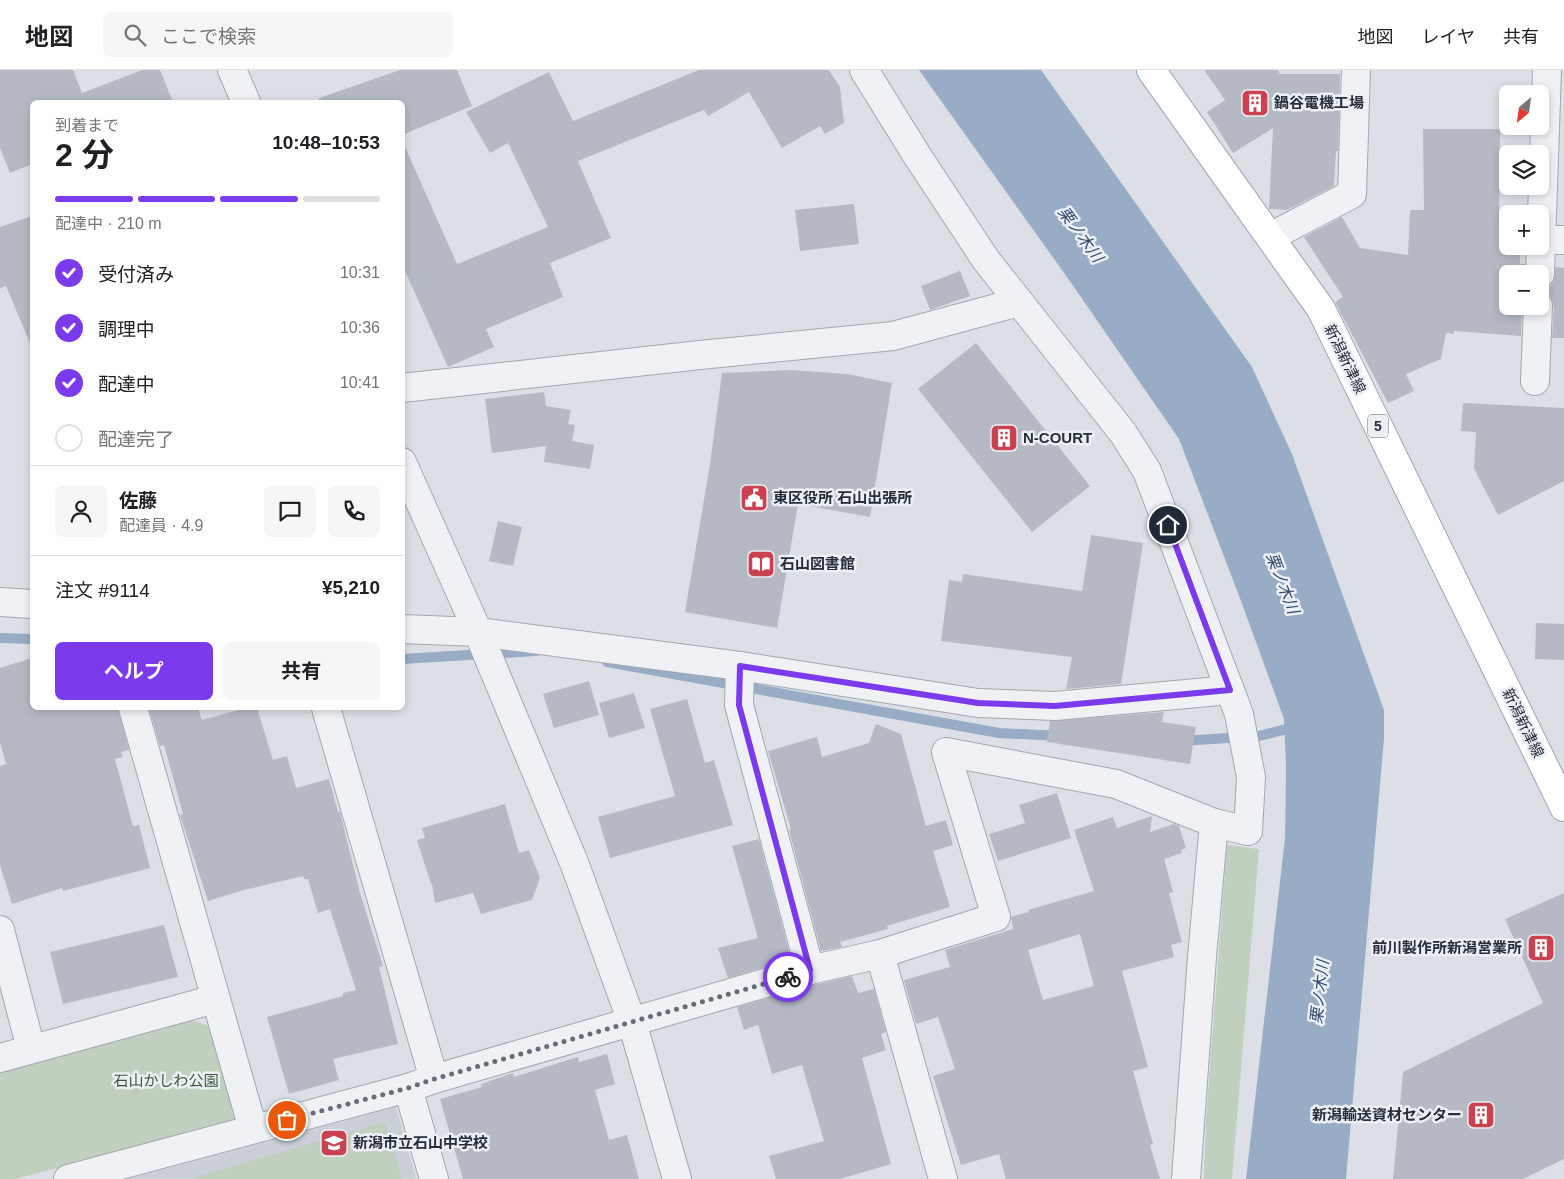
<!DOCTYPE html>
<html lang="ja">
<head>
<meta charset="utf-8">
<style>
	:root { --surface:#fff; --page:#f6f6f6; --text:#202124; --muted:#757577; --line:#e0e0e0; --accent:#7c3aed }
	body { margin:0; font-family:Arial,"Noto Sans JP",sans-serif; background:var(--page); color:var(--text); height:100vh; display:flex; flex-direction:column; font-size:19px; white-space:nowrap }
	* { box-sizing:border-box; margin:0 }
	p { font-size:16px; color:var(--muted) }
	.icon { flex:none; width:28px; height:28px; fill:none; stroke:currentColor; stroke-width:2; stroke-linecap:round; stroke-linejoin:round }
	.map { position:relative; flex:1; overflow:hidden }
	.details { position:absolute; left:30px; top:30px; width:375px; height:610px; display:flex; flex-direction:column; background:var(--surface); border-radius:8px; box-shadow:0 2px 8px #0003 }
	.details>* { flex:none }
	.needle { width:32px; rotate:209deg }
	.fabs { position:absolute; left:1499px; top:15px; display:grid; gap:10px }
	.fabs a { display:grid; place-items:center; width:50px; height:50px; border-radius:8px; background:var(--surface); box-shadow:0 2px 8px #0003; font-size:25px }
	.pin { position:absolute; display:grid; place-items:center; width:42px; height:42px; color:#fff; margin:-21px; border:2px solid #fff; border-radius:50%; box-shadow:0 1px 5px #0007 }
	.courier { position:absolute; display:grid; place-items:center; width:50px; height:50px; margin:-25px; border:4px solid #7c3aed; border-radius:50%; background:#fff; color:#222; box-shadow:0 1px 6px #0007 }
	.summary em { font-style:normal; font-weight:700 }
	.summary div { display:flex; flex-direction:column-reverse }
	.summary { display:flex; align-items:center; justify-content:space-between; height:85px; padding:0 25px }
	h1 { font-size:32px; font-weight:700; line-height:38px }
	.bar { display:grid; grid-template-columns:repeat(4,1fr); gap:8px 5px; align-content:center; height:60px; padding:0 25px }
	.bar i { height:6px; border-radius:4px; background:var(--line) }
	.bar .active { background:var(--accent) }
	.bar p { grid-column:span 4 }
	.line { display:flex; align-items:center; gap:12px; padding:0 25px; border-top:1px solid var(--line) }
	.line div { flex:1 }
	.round { display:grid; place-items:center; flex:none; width:52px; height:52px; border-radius:8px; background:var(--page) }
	ol { padding:0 25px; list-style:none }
	li { display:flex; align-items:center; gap:15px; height:55px }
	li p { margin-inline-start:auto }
	li .icon { padding:5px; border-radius:50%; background:var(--accent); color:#fff; stroke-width:4 }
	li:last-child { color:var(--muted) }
	li i { width:28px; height:28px; border:2px solid var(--line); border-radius:50% }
	.action { display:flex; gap:10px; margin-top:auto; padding:10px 25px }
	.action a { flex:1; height:58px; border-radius:8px; background:var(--accent); color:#fff; font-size:20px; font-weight:700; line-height:58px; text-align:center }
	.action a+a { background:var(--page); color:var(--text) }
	header { display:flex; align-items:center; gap:30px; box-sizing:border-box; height:70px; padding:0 25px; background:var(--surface); border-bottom:1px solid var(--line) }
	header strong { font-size:24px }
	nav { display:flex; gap:28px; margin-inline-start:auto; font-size:18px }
	.search { width:350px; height:45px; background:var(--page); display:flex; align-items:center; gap:12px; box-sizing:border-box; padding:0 18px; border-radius:8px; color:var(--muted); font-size:19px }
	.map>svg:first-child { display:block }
</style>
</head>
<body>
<header>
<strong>地図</strong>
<div class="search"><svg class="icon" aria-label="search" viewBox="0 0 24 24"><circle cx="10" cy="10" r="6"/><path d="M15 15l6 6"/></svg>ここで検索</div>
<nav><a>地図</a><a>レイヤ</a><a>共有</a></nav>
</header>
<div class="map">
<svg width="1564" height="1109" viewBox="0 0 1564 1109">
	<rect width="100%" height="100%" fill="#dce0e6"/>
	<!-- built -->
	<path fill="#cacfd8" d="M 396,1037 L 416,1109 L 128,1109 Z"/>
	<!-- green -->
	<g fill="#c1d0be">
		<path d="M 1227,775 L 1259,779 L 1232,1109 L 1204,1109 L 1206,1050 Z"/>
		<path d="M 185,947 L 208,956 L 238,1051 L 15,1109 L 0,1109 L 0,998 Z"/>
		<path d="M 385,1052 L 402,1109 L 189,1109 Z"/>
	</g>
	<!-- water -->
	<path fill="#98acc6" d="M 919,0 L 1041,0 L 1252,297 L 1292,384 L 1384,640 L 1384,668 L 1346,1109 L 1246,1109 L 1285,768 L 1286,698 L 1284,649 L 1241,531 L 1179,369 L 1067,207 Z"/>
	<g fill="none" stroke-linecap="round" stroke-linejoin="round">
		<!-- stream -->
		<g stroke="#98acc6" stroke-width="10">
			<path d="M 0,568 L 32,569"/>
			<path d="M 402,589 L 536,581"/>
			<path d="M 607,592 L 999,663 L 1061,666"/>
			<path d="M 1181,671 L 1259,666 L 1295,657"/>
		</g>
	</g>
	<!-- building -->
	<g fill="#b4b9c3" fill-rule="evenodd">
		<path d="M 0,0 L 73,0 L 82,23 L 142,0 L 160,0 L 173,32 L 32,32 L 32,94 L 10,103 L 0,78 Z"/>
		<path d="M 400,0 L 457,0 L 472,36 L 402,65 L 402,32 L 319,32 L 319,28 Z"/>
		<path d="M 699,0 L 829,0 L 840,17 L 844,53 L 825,64 L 820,56 L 782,78 L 749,22 L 708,46 L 704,40 L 578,91 L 611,168 L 550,193 L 563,227 L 486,259 L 494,277 L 448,297 L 402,194 L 402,70 L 457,194 L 548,157 L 508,73 L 490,83 L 466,42 L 549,2 L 573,51 Z"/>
		<path d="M 1204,0 L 1278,0 L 1280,4 L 1340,4 L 1338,81 L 1336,81 L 1334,116 L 1287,140 L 1269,139 L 1273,58 L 1233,83 L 1207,42 L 1225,30 Z"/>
		<path d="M 1423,59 L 1500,59 L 1499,143 L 1521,143 L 1508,144 L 1508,176 L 1520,176 L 1520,194 L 1525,194 L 1524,204 L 1508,204 L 1508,236 L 1522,236 L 1521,266 L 1454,261 L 1454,264 L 1446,263 L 1441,289 L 1406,304 L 1414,321 L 1388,333 L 1335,232 L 1343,227 L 1304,167 L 1342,147 L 1360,178 L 1408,185 L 1410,140 L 1424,140 Z"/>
		<path d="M 854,134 L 859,174 L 800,181 L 795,140 Z"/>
		<path d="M 32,146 L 32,278 L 6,216 L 0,218 L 0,157 Z"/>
		<path d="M 1556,197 L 1564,198 L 1564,268 L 1552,268 L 1554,237 L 1552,229 L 1547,223 L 1540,221 L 1548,218 L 1553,213 Z"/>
		<path d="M 960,201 L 970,226 L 930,240 L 921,216 Z"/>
		<path d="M 976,273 L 1090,416 L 1032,462 L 918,319 Z"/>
		<path d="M 792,300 L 847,304 L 892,313 L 870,447 L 798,434 L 777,558 L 685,542 L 710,394 L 722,303 Z"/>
		<path d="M 544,322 L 546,336 L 571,340 L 568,354 L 575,355 L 572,371 L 594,375 L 590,399 L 544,392 L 546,376 L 492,383 L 485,329 Z"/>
		<path d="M 1463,333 L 1564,338 L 1564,411 L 1498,445 L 1474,399 L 1476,362 L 1461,361 Z"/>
		<path d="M 498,451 L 522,457 L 513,496 L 489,491 Z"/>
		<path d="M 1091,465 L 1143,473 L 1121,614 L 1066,619 L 1072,587 L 941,571 L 949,510 L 962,512 L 963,504 L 1082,521 Z"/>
		<path d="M 1536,553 L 1564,554 L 1564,590 L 1535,589 Z"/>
		<path d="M 32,588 L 32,638 L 118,638 L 129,680 L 121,682 L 123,687 L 115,689 L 133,756 L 139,755 L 150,798 L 63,821 L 62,818 L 12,834 L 0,795 L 0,696 L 6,694 L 0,672 L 0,598 Z"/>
		<path d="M 589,611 L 599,645 L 554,658 L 543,624 Z"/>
		<path d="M 634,623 L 645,658 L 609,668 L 599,633 Z"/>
		<path d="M 687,629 L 705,693 L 714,690 L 733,755 L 610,788 L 598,747 L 675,726 L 650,639 Z"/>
		<path d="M 149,638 L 198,638 L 202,650 L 246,638 L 257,638 L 273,690 L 287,686 L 296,718 L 329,709 L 338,742 L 340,742 L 360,823 L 383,896 L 379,897 L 398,974 L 333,989 L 339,1010 L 289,1024 L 267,947 L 343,926 L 343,923 L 356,920 L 330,839 L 318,843 L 308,809 L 304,809 L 303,806 L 244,820 L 208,831 L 180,745 L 183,744 L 164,675 L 160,676 Z"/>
		<path d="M 1164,642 L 1162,652 L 1196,657 L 1190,694 L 1047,672 L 1050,651 Z"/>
		<path d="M 876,654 L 901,664 L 926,756 L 946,750 L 953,775 L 933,781 L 950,837 L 887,856 L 888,859 L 840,872 L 842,877 L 821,881 L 789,760 L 791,759 L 768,681 L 817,667 L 822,687 L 869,673 Z"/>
		<path d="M 1057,723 L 1071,768 L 998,791 L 989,764 L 1025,753 L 1019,735 Z"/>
		<path d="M 505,734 L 519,783 L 529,780 L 540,808 L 532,830 L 481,844 L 473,823 L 435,833 L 432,814 L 431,814 L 417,770 L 425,768 L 422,758 Z"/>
		<path d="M 1152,746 L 1150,762 L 1174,754 L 1179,756 L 1186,778 L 1181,780 L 1182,783 L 1164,789 L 1173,822 L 1169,823 L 1182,872 L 1171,875 L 1174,887 L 1122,901 L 1148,997 L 1133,1001 L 1153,1074 L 1150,1075 L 1160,1109 L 1006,1109 L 999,1084 L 961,1095 L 933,1006 L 955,999 L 938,947 L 916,954 L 904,910 L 950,897 L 945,880 L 1013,859 L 1011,847 L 1029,842 L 1028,840 L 1094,821 L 1074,760 L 1113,747 L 1117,758 ZM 1080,864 L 1094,916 L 1043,930 L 1028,880 Z"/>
		<path d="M 759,769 L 791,889 L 728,908 L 718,878 L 758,868 L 732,776 Z"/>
		<path d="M 1564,823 L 1564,1089 L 1523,1109 L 1393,1109 L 1403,1002 L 1543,933 L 1505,849 Z"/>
		<path d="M 164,855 L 178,907 L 63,934 L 50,882 Z"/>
		<path d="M 852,906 L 858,923 L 874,919 L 886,962 L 881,964 L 886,980 L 862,988 L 891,1094 L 840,1109 L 776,1109 L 769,1086 L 824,1071 L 802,995 L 772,1004 L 758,955 L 744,960 L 737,937 L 814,915 Z"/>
		<path d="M 607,984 L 615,1014 L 595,1020 L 609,1070 L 627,1065 L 639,1109 L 463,1109 L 440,1029 L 482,1017 L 481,1014 L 513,1003 L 514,1007 L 578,987 L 579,992 Z"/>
	</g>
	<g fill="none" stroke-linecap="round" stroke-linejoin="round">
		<defs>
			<g id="minor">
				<path d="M 864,0 L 918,87 L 986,190 L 1123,363 L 1147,401 L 1239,644 L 1251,707 L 1248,761 L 1214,753"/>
				<path d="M 1270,167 L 1352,124 L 1356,0"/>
				<path d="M 1541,170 L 1564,170"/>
				<path d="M 1540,204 L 1547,0"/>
				<path d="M 1535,311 L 1538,236"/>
				<path d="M 402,318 L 700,285 L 893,266 L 1019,232"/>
				<path d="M 478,562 L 740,596 L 978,633 L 1055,636 L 1230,620"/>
				<path d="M 740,596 L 739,635 L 810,900"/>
				<path d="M 133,638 L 253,1059"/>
				<path d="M 326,638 L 434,1009"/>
				<path d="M 0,860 L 31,979"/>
				<path d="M 880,884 L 943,1109"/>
				<path d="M 0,988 L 215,929"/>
				<path d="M 408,1018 L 434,1109"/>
				<path d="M 68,1109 L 408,1018 L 434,1009 L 810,900 L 880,884 L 996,847 L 946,682 L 1116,714 L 1214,753 L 1202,887 L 1186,1109"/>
			</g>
			<g id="tertiary">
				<path d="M 232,0 L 246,32"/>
				<path d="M 402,392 L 478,562 L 575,795 L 632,952 L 677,1109"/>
				<path d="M 0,532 L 32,534"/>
				<path d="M 402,559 L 478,562"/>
			</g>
			<path id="primary" d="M 1151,0 L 1321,239 L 1564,737"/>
		</defs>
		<!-- minor casing -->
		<use href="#minor" stroke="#a2a7b0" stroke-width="30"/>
		<!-- tertiary casing -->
		<use href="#tertiary" stroke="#a2a7b0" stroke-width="30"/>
		<!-- primary casing -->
		<use href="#primary" stroke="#9ca4b1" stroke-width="30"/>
		<!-- minor -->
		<use href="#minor" stroke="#eff1f5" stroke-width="28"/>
		<!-- tertiary -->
		<use href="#tertiary" stroke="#eff1f5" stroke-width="28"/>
		<!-- primary -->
		<use href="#primary" stroke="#fff" stroke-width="28"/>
	</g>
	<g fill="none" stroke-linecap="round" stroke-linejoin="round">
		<!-- done -->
		<path stroke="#666c78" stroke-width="5" stroke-dasharray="0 9" d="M 287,1050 L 408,1018 L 434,1009 L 788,907"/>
		<!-- route -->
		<path stroke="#7c3aed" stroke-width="6" d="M 788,907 L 810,900 L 739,635 L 740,596 L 978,633 L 1055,636 L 1230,620 L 1168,455"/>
	</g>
	<!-- icons -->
	<defs>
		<symbol id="building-square" viewBox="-11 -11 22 22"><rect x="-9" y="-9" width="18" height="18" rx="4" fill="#ca4250" stroke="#eceff4"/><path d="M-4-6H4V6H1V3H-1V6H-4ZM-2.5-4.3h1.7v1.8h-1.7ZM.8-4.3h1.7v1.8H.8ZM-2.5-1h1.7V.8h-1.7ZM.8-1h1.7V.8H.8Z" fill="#fff"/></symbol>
		<symbol id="civic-square" viewBox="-11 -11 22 22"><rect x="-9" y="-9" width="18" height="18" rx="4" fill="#ca4250" stroke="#eceff4"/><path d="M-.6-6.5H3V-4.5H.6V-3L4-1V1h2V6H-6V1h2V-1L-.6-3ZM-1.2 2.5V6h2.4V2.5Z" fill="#fff"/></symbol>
		<symbol id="library-square" viewBox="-11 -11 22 22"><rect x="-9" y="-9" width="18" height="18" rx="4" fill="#ca4250" stroke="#eceff4"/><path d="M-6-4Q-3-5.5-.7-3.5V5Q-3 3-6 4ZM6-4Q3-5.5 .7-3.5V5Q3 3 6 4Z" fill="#fff"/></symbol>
		<symbol id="school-square" viewBox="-11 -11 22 22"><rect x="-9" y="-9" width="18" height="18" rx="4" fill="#ca4250" stroke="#eceff4"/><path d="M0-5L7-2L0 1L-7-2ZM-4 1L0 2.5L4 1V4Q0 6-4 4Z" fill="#fff"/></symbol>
	</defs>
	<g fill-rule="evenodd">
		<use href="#building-square" x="1239" y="17" width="32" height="32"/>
		<use href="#building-square" x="988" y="352" width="32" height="32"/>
		<use href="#civic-square" x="738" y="412" width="32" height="32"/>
		<use href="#library-square" x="745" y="478" width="32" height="32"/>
		<use href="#building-square" x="1525" y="862" width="32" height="32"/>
		<use href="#building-square" x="1465" y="1029" width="32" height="32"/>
		<use href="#school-square" x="318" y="1057" width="32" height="32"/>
	</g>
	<g text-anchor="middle" stroke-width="5" stroke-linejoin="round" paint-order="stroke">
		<!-- shield labels -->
		<rect fill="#eceff4" stroke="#616773" stroke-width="1" x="1368" y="344.5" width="20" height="23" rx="4"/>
		<g font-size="14" font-weight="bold" fill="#262d3c">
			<text x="1378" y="361">5</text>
		</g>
		<!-- poi labels -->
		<g font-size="15" font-weight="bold" fill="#262d3c" stroke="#eceff4" text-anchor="start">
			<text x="1274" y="38">鍋谷電機工場</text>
			<text x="1023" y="373">N-COURT</text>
			<text x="773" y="433">東区役所 石山出張所</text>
			<text x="780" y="499">石山図書館</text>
			<text x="1522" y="883" text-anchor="end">前川製作所新潟営業所</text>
			<text x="1462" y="1050" text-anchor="end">新潟輸送資材センター</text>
			<text x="353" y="1078">新潟市立石山中学校</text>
		</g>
		<!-- street labels -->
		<g font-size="15" fill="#262d3c" stroke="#eceff4">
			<text transform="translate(1345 289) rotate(64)" y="5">新潟新津線</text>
			<text transform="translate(1523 653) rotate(64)" y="5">新潟新津線</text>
		</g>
		<!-- park labels -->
		<g font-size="15" fill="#395734" stroke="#eceff4">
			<text x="166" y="1016">石山かしわ公園</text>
		</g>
		<!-- water labels -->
		<g font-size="16" font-style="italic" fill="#324a6f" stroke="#eceff4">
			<text transform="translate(1081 164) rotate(54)" y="6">栗ノ木川</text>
			<text transform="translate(1283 513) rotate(69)" y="6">栗ノ木川</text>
			<text transform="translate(1319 922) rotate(-84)" y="6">栗ノ木川</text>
		</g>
	</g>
</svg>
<div class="fabs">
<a><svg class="needle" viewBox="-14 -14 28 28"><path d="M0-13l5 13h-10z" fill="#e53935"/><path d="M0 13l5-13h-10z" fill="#757577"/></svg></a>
<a><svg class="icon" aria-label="layers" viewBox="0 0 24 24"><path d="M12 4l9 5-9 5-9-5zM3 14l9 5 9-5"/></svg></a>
<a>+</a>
<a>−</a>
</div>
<div class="pin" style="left:287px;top:1050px;background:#ea580c"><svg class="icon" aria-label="bag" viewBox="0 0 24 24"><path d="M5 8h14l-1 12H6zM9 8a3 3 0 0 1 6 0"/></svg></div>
<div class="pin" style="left:1168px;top:455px;background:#1f2937"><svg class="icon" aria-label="home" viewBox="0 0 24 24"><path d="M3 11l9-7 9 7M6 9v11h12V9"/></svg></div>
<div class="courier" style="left:788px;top:907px"><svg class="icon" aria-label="bike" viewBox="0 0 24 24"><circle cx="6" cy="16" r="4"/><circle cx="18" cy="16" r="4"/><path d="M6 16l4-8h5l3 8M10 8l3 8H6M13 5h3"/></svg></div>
<section class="details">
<div class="summary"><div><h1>2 分</h1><p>到着まで</p></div><em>10:48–10:53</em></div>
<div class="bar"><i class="active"></i><i class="active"></i><i class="active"></i><i></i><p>配達中 · 210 m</p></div>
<ol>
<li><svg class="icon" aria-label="check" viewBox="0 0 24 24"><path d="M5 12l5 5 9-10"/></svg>受付済み<p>10:31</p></li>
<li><svg class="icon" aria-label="check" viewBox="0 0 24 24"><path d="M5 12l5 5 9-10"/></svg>調理中<p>10:36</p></li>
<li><svg class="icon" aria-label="check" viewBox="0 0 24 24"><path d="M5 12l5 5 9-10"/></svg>配達中<p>10:41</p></li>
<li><i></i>配達完了</li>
</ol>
<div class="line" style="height:90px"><a class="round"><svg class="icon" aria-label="person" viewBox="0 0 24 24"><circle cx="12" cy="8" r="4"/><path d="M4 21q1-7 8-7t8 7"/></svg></a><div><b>佐藤</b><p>配達員 · 4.9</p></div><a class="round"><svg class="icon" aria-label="chat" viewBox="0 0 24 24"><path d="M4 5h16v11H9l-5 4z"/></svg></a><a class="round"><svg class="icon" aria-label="phone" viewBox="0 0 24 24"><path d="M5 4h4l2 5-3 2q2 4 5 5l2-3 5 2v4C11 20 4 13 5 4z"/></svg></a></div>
<div class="line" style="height:65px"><div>注文 #9114</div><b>¥5,210</b></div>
<div class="action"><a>ヘルプ</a><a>共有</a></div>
</section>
</div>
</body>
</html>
